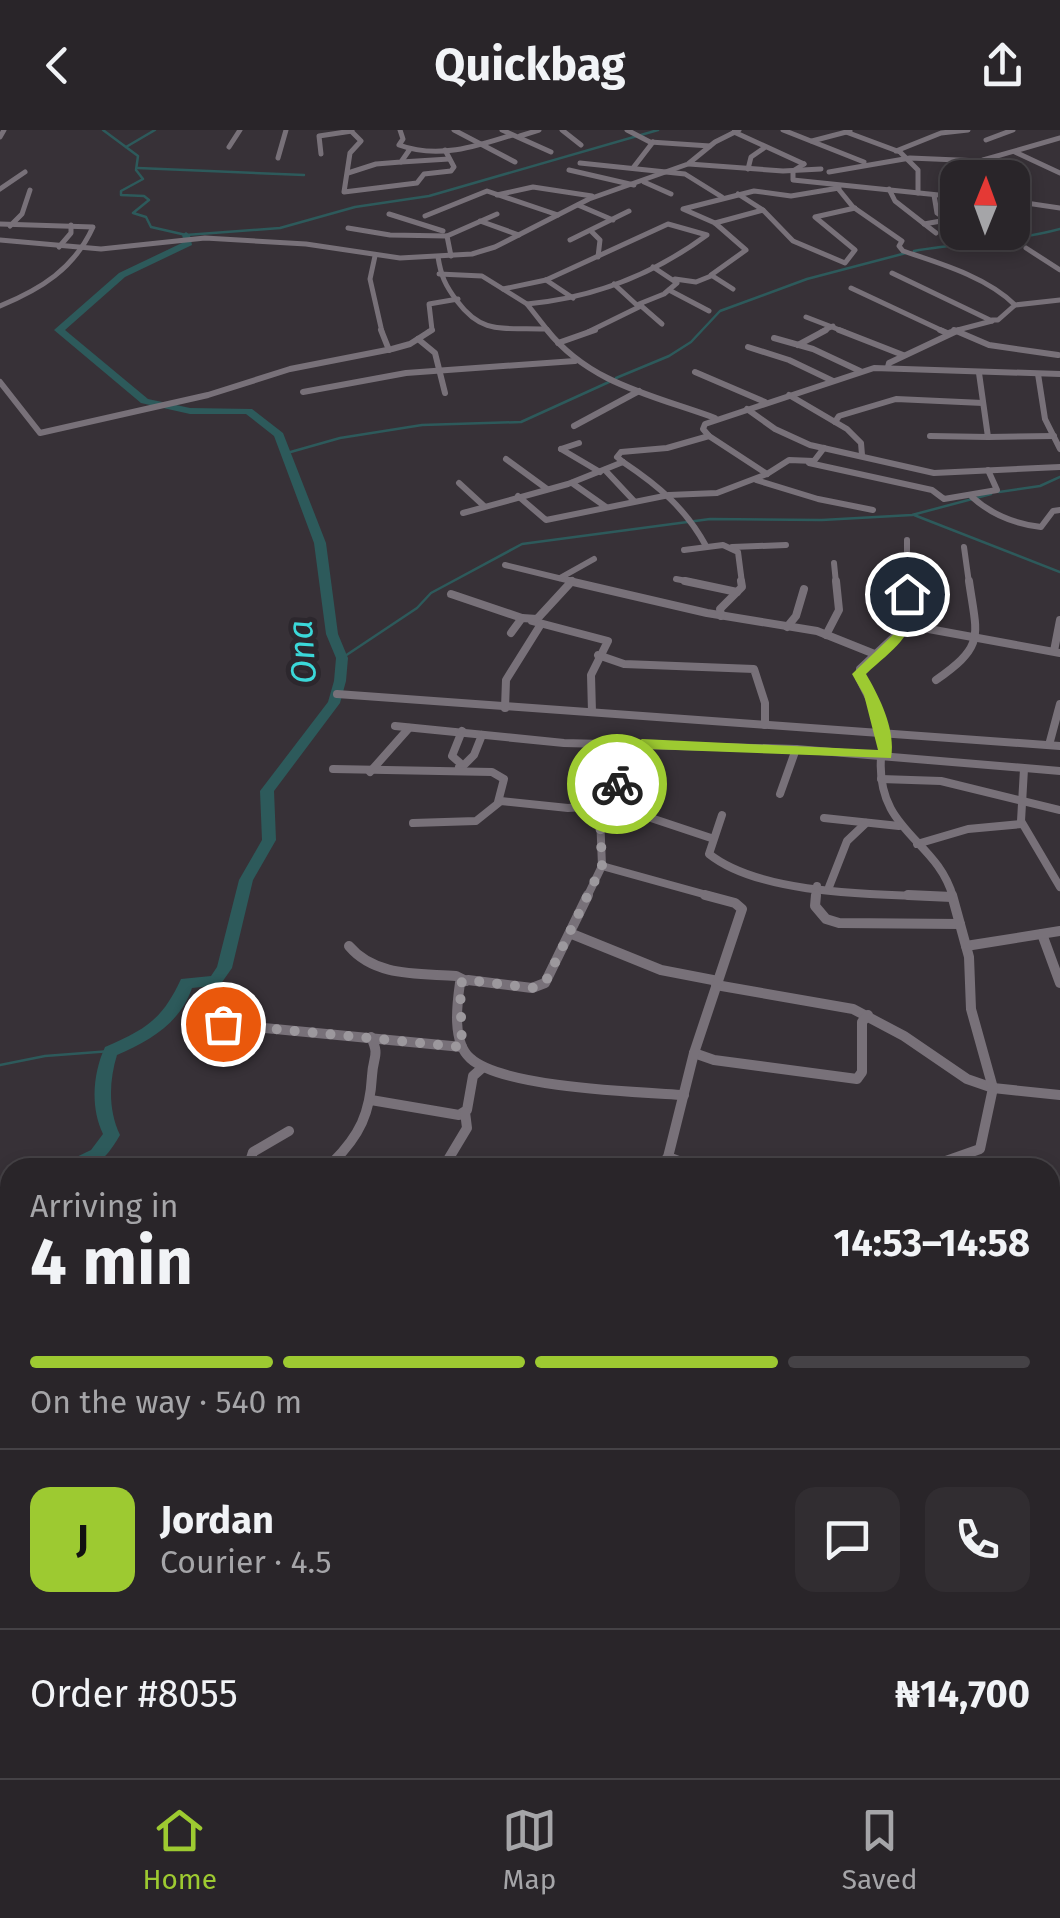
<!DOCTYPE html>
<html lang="en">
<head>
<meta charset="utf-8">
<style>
	:root { --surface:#292529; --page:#312d31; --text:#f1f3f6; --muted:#a5a5a8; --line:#454246; --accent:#9dca31 }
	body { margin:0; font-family:"Fira Sans",sans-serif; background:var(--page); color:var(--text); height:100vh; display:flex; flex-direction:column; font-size:38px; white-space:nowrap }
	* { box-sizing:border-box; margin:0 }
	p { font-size:32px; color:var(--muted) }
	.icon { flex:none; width:55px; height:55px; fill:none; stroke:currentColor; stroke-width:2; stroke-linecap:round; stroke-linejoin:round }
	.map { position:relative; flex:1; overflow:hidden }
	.sheet { position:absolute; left:0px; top:1028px; width:1060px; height:622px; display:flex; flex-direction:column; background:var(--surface); border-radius:30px 30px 0 0; box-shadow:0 5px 15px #0003,0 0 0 2px var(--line) }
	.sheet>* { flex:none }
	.needle { width:65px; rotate:1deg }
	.buttons { position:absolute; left:940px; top:30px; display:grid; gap:20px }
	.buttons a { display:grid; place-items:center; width:90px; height:90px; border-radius:20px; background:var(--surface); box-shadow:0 5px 15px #0003,0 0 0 2px var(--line); font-size:50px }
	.pin { position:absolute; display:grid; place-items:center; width:85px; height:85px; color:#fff; margin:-42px; border:5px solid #fff; border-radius:50%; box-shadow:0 2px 10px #0007 }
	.courier { position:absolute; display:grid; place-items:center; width:100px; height:100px; margin:-50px; border:8px solid #9dca31; border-radius:50%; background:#fff; color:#222; box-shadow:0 2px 12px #0007 }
	.head em { font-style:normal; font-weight:700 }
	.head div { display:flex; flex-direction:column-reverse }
	.head { display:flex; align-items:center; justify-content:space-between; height:170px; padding:0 30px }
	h1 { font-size:65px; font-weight:700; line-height:75px }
	.bar { display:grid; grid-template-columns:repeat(4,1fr); gap:15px 10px; align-content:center; height:120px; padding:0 30px }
	.bar i { height:12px; border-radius:8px; background:var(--line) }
	.bar .selected { background:var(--accent) }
	.bar p { grid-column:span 4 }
	.line { display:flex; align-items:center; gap:25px; padding:0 30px; border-top:2px solid var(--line) }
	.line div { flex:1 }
	.round { display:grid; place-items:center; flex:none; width:105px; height:105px; border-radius:20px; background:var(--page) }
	header { display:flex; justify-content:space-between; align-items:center; height:130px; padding:0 30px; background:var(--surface); font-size:45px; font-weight:700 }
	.tab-bar { display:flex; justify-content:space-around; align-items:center; height:140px; border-top:2px solid var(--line); background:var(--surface); font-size:28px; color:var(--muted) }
	.tab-bar a { display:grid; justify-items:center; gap:5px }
	.tab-bar .selected { color:var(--accent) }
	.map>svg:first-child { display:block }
</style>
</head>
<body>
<header><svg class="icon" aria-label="back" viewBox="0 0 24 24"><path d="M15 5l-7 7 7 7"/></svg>Quickbag<svg class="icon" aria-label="share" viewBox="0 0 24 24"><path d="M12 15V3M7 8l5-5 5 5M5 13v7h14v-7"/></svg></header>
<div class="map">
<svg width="1060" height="1648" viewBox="0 0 1060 1648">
	<rect width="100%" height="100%" fill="#373137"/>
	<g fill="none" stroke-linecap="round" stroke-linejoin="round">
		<!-- stream-far1 -->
		<g stroke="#2d5a5b" stroke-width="2.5">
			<path d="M 103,0 L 138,26 L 136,40 L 143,49 L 121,61 L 121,65 L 144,66 L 149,70 L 133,83 L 146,87 L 151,97 L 186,105 L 280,98 L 355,77 L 429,66 L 658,0"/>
			<path d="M 126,17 L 155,0"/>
			<path d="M 138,38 L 304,45"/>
			<path d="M 914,121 C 963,112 1012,112 1060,99"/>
			<path d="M 616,248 L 669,226 L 691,212 L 720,181 L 807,149 L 906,123"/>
			<path d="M 287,323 L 340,308 L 422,295 L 521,292 L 609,252"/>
			<path d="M 999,362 L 1040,356 L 1060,347"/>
			<path d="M 914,385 L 1060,442"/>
			<path d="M 342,528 L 417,478 L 431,463 L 522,414 L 710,389 L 822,390 L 912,385 L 991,364"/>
			<path d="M 0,935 L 45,926 L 111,921"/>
		</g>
		<!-- stream -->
		<g stroke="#2d5a5b" stroke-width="4">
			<path d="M 1050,1479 L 1060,1474"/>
			<path d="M 0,1574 L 10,1579"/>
			<path d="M 126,1640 L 189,1648"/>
			<path d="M 903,1648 L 909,1640"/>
		</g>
		<!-- river -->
		<g fill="#2d5a5b" fill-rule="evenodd">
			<path d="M 186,102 L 190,105 L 192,115 L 125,147 L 65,200 L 148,269 L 190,278 L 252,279 L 283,303 L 326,413 L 338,504 L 348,528 L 346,551 L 340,573 L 274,661 L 276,710 L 253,750 L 232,838 L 220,855 L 192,858 C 180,893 150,911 117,925 C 109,951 108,980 120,1005 C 103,1034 95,1038 62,1038 L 64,1033 L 91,1020 L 103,1004 C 90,977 93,943 105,917 C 146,899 162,890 181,849 L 211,846 L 217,837 L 239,750 L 262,710 L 260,661 L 328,572 L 334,551 L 336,528 L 326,504 L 314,413 L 274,306 L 246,284 L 190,284 L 141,273 L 54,200 L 119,143 L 184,112 L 182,105 Z"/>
			<path d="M 10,1094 L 10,1112 L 0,1117 L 0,1099 Z"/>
			<path d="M 0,1421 L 10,1426 L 10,1447 L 0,1453 Z"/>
		</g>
		<!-- minor-far4 -->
		<g stroke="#787179" stroke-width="5">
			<path d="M 350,0 L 361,11 L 350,23 L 344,62 L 417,53 L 424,44 L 451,41 L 454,37 L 445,20"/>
			<path d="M 400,0 L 403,9 L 399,15 C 437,29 475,17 512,5"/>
			<path d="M 454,0 L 515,32"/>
			<path d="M 502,0 L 551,22"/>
			<path d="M 562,0 L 581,15"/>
			<path d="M 627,0 L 650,12 L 710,16"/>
			<path d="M 783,0 L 864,32"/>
			<path d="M 734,2 L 804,34"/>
			<path d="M 846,2 L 900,22 L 918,40 L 918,63"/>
			<path d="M 520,6 L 539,0"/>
			<path d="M 0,7 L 4,0"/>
			<path d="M 986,10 L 1013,0"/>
			<path d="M 812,11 L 850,1"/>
			<path d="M 229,17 L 240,0"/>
			<path d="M 896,21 L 941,3 L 968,0"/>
			<path d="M 1015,22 L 1060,43"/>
			<path d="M 321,24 L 319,6 L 352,1"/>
			<path d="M 278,28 L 286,0"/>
			<path d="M 401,32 L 449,29"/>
			<path d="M 580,33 L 685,44 L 722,67"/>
			<path d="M 689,34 L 783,41 L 821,39"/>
			<path d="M 804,34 L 793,41 L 793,50 L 958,67"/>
			<path d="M 633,38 L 653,12"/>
			<path d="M 748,39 L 751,27 L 764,18"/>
			<path d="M 569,40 L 634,55"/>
			<path d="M 829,42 L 910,28 L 981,31"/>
			<path d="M 348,43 L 376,34 L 401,32 L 410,19"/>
			<path d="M 975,48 L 983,30 L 1060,8"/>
			<path d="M 644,52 L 671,64"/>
			<path d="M 836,56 L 853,77 L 902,111 L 899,116 L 903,121 C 939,133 987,147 1015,175 L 998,190 L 992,190"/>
			<path d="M 0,59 L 25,42"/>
			<path d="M 889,59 L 895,71 L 936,103"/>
			<path d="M 738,64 L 763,80 L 793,111 L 845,133 L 855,120 L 815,87 L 855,78"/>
			<path d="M 497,65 L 533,57 L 592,66"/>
			<path d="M 934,65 L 937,83 L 947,90"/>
			<path d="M 1012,71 L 1060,78"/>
			<path d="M 578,75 L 613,90"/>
			<path d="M 389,84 L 443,101"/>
			<path d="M 425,86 L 487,61 L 558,85"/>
			<path d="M 480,91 L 519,105"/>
			<path d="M 715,93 L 763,80"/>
			<path d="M 0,94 L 93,97 C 74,139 41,159 0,176"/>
			<path d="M 924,94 L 958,88"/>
			<path d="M 10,96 L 22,84 L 30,60"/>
			<path d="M 348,98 L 390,105 L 447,106"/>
			<path d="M 1012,101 L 1017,103"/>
			<path d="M 592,102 L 600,110 L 598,127"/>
			<path d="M 0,110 L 101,119 L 205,108 L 306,114 L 400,128 L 472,124 L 495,117 L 589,69 L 688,34 L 715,12 L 739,0"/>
			<path d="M 570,110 L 629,81"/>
			<path d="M 59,117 L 71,103 L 71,95"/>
			<path d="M 1026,118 L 1060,140"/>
			<path d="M 375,126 L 370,149 L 382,202"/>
			<path d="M 451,126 L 447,106 L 497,84"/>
			<path d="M 438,127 C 441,146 445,155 457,171 C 483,206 504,197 544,199"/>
			<path d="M 653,137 L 677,153 L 664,164 L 639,174 L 662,194"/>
			<path d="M 892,143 L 992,191"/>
			<path d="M 439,144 L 482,146 L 527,174 L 549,202"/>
			<path d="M 675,149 L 696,152 L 711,146"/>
			<path d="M 546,150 L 573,168"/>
			<path d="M 851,158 L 945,202"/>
			<path d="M 503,159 L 546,150 L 668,94 L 707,105 C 654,144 592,168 527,174"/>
			<path d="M 733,159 L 711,145 L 746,120 L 715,93 L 683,79 L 754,61 L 791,66 L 839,58"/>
			<path d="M 669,160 L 709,181"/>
			<path d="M 1015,175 L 1060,170"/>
			<path d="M 806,187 L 845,202"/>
			<path d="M 954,200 L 959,202"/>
			<path d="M 428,202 L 432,200 L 429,174 L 458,169"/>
			<path d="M 588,202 L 639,177 L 614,154"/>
			<path d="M 821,202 L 833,196"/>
			<path d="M 950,202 L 992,191"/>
		</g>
		<!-- minor-far3 -->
		<g stroke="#787179" stroke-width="6">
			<path d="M 381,200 L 389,220"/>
			<path d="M 547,200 C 590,254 652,265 715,288"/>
			<path d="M 839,200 L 903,225"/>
			<path d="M 940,200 L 947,203"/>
			<path d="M 954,200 L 989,215 L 1058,225"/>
			<path d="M 774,208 L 813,219 L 860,241"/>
			<path d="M 418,209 L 435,223 L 445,263"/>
			<path d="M 558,213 L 595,200"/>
			<path d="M 798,215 L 826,200"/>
			<path d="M 748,217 L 789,230 L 833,251"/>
			<path d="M 888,237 L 889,233 L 959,200"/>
			<path d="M 695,242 L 765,272"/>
			<path d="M 1038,244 L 1045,289 L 1060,319"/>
			<path d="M 0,252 L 40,303 L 208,265 L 290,239 L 392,219 L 410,214 L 432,200"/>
			<path d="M 303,262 L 406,243 L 575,231"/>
			<path d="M 789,265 L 847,299 L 861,313 L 862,325"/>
			<path d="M 747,279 L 775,299 L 810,315 L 934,343 L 1060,337"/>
			<path d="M 835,292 L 839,286 L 896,269 L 983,273"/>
			<path d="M 574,296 L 639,261"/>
			<path d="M 930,306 L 988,307 L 979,243"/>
			<path d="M 988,307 L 1054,306"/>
			<path d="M 561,319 L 600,342"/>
			<path d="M 561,319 L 579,313"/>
			<path d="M 506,329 L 547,359"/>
			<path d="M 623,332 C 659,356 686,379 706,416"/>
			<path d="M 623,332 L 617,327 L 621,322 L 667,318 L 709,306"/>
			<path d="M 809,333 L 932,360 L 944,369 L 997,360 L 988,340"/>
			<path d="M 605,340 L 634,371"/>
			<path d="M 767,344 L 709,306 L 703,299 L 705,294 L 874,238 L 1060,244"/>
			<path d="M 756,350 L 818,369 L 873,380"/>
			<path d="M 459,353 L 484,376"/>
			<path d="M 572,353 L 606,377"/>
			<path d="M 518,366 L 546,390 L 669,365 L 717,363 L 767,344 L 789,330 L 814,331 L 824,318"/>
			<path d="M 972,367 C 992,385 1015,394 1041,397 L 1053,381 L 1060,380"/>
			<path d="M 463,383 L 568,354 L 623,332"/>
			<path d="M 907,410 L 907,453"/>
			<path d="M 732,417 L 786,415"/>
			<path d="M 964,417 L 969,453"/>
			<path d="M 684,420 L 723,415 L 738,422 L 742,453"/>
			<path d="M 834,433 L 836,453"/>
			<path d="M 505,435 L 579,453"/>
			<path d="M 560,448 L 594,429"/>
			<path d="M 676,449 L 697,453"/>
		</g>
		<!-- minor-far2 -->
		<g stroke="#787179" stroke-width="8">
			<path d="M 569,451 L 707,483 L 817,501 L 877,525"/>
			<path d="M 685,451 L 737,462"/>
			<path d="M 907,451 L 907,495 L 860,539 L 859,548 L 877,584 L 885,625 L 881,628 C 876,702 937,709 953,767"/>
			<path d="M 451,464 L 522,488"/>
			<path d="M 721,486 L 720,479 L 742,457 L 741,451"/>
			<path d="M 532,491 L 608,511 L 591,545 L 592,582"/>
			<path d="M 907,495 L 1060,523"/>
			<path d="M 787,497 L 796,486 L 804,459"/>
			<path d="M 511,503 L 522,488 L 537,489 L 572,451"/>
			<path d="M 826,505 L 839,480 L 836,451"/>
			<path d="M 1054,521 L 1060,490"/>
			<path d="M 598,525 L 624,534 L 754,539 L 765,573 L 765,595"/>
			<path d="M 936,550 C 986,515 977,507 969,451"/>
			<path d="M 337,564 L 1060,616"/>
			<path d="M 505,578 L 506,550 L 541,494"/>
			<path d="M 395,596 L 564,613 L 796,619 L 1060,641"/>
			<path d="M 462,601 L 452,626 L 460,633 L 458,641 L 474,625 L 482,605"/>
			<path d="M 1049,615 L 1060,574"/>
			<path d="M 333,639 L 492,642 L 504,649 L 498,672"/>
			<path d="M 1024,639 L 1021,691 L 1060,757"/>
			<path d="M 370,642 L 409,598"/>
			<path d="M 881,649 L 941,651 L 1060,680"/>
			<path d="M 780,664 L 796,619"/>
			<path d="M 722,685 L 709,724 C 763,767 884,764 952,767"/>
			<path d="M 824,688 L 899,696"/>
			<path d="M 413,693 L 476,691 L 501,671 L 568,678 L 612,675 L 711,708"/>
			<path d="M 917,714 L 968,699 L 1022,694"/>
			<path d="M 602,736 L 714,767"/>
			<path d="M 829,757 L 847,711 L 866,693"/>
			<path d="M 587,767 L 602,736 L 600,685 L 642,614"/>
			<path d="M 816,767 L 817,756"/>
		</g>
		<!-- minor-far1 -->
		<g stroke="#787179" stroke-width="10">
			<path d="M 588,765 L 545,853 L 532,858 L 468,850 L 460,853 C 457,874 452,912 470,928 C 502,958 638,962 684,965"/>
			<path d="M 816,765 L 815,776 L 826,789 L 839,793 L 960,794"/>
			<path d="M 908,765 L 952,767"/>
			<path d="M 572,804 L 661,840 L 718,851"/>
			<path d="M 1042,804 L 1060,853"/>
			<path d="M 349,816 C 375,847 418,843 456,846 L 466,851"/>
			<path d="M 966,816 L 1060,801"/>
			<path d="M 716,855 L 853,879 L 904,906 L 967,949 L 993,958 L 1060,965"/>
			<path d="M 223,894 L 462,917"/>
			<path d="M 694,923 L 714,930 L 857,949 L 862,942 L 862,892 L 868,885"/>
			<path d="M 371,970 L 459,985 L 467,980 L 473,946 L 482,938"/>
			<path d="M 668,1027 L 697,1038"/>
			<path d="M 333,1032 C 360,1005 370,983 372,946 C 373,926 380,926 371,907"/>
			<path d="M 248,1038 L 253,1022 L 289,1001"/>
			<path d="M 443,1038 L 467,998 L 465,982"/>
			<path d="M 511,1038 L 517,1032 C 547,1035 575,1032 605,1038"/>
			<path d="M 658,1038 L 668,1027 L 694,923 L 742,779 L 735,773 L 705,765"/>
			<path d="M 926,1038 L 980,1019 L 993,958 L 971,879 L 969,827 L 952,765"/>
			<path d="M 1050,1063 L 1060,1054"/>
			<path d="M 1050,1094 L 1060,1104"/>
		</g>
		<!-- minor -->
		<g stroke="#787179" stroke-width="11">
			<path d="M 1050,1175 L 1060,1170"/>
			<path d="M 1050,1253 L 1060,1268"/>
			<path d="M 1050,1390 L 1060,1387"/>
			<path d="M 604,1640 L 606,1648"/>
		</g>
	</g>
	<!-- route -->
	<path fill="#9dca31" d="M 903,462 L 914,464 C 916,508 895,517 866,544 C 880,568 896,600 891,628 L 648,619 L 623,657 L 612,657 L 610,654 L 632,625 L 635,614 L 642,609 L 878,620 L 864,565 L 852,544 L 897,501 Z"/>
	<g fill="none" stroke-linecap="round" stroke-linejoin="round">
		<!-- done -->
		<path stroke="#9c989d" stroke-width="10" stroke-dasharray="0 18" d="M 223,894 L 462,917 L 460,853 L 468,850 L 532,858 L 545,853 L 602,736 L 600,685 L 617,654"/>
	</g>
	<g text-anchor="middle" stroke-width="10" stroke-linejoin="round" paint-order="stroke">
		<!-- water labels -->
		<g font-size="35" font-style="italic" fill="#3bd8d9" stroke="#2c272d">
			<text transform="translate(302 522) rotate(-94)" y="12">Ona</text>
		</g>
	</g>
</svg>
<div class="buttons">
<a><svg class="needle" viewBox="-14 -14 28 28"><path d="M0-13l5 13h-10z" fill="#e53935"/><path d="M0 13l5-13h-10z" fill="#a5a5a8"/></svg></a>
</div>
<div class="pin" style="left:223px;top:894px;background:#ea580c"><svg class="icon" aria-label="bag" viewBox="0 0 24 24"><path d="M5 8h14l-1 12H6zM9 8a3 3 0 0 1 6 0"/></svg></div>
<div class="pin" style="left:907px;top:464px;background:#1f2937"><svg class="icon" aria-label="home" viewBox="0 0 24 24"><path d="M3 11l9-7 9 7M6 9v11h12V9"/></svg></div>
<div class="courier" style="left:617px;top:654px"><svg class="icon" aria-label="bike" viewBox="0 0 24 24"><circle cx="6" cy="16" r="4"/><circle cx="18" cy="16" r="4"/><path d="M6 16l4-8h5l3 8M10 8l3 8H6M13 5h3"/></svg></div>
<section class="sheet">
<div class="head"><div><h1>4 min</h1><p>Arriving in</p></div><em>14:53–14:58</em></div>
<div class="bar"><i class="selected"></i><i class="selected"></i><i class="selected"></i><i></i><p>On the way · 540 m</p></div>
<div class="line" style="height:180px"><b class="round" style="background:var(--accent);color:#111">J</b><div><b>Jordan</b><p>Courier · 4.5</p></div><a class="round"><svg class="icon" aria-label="chat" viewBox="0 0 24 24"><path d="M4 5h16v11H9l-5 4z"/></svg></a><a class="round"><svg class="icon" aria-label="phone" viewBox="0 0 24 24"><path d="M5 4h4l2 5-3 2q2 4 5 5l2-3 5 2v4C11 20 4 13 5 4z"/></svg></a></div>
<div class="line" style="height:130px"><div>Order #8055</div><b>₦14,700</b></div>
</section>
</div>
<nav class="tab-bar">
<a class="selected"><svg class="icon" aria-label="home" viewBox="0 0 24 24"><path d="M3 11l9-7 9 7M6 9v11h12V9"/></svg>Home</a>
<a><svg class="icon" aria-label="map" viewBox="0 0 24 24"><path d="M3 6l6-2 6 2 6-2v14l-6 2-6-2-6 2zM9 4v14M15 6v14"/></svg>Map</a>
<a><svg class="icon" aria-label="saved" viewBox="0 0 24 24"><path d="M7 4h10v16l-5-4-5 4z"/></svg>Saved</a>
</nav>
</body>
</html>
